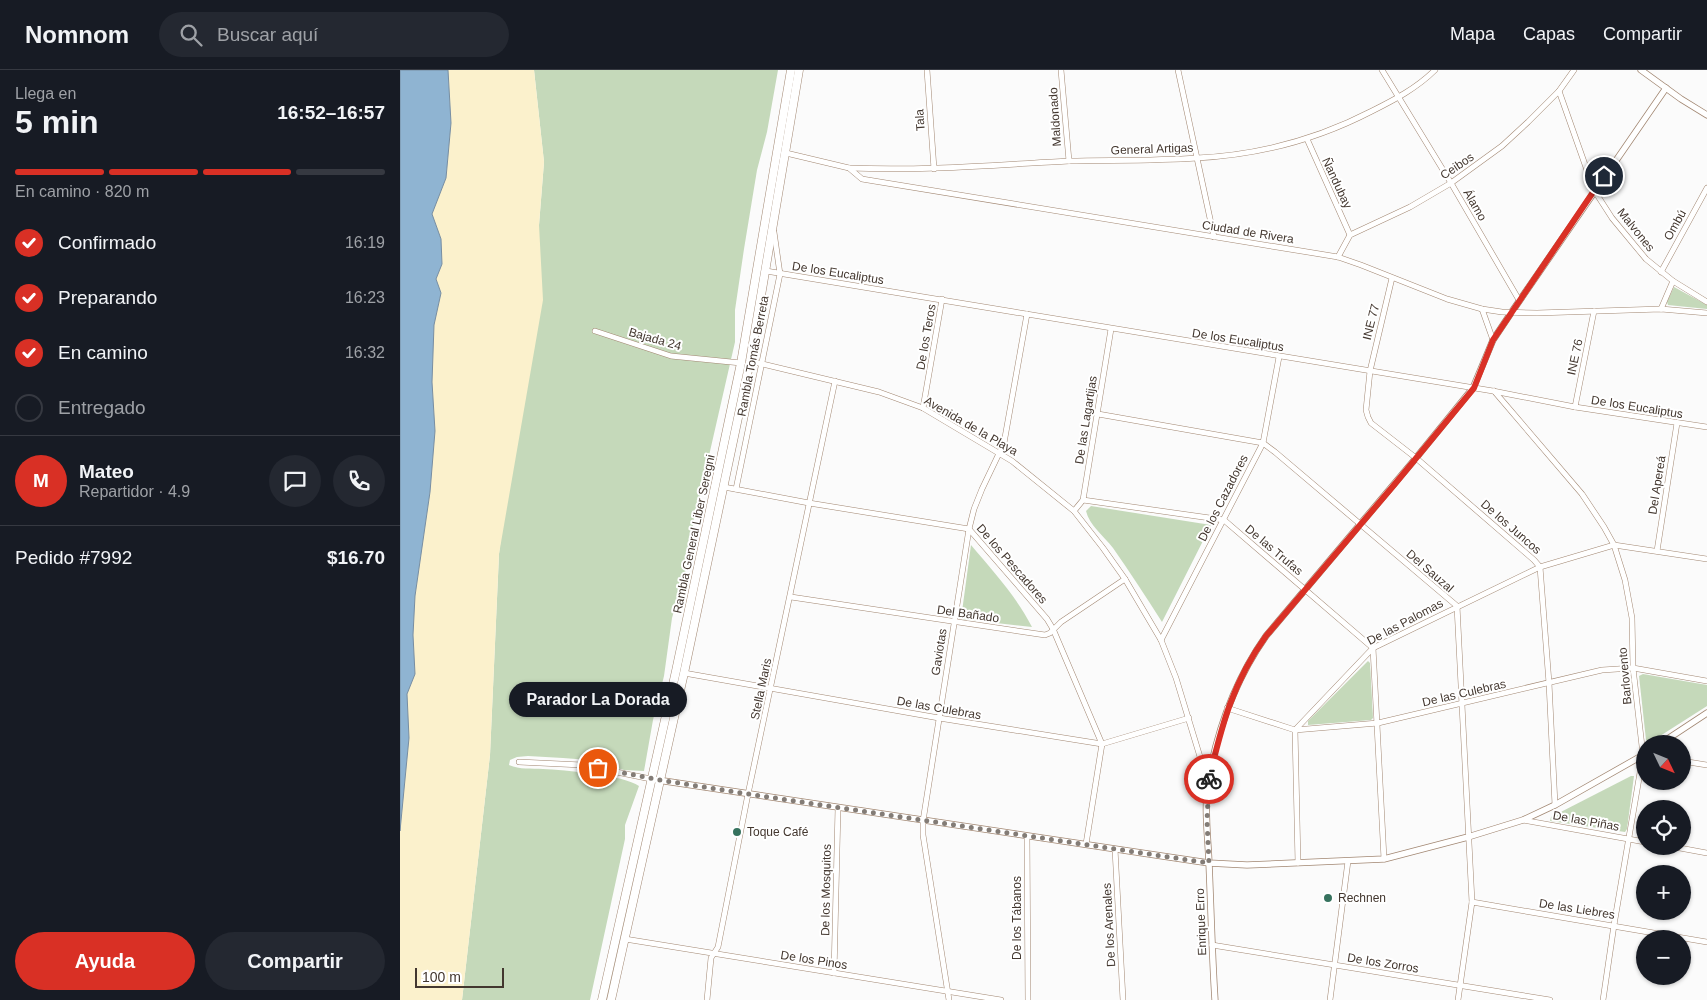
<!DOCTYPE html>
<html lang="es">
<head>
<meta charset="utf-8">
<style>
	:root { --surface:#171b24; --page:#242831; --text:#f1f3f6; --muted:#9ea1a6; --line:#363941; --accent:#d93025 }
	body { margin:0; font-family:Arial,sans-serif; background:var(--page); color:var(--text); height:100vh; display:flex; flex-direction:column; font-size:19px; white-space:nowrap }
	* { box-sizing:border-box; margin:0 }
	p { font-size:16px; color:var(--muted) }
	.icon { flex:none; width:28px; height:28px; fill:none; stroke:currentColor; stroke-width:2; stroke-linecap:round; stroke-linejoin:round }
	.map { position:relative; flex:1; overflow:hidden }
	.sheet { display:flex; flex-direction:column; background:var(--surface); width:400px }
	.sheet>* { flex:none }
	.needle { width:32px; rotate:133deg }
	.fabs { position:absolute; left:1236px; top:665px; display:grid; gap:10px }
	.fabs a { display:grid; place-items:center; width:55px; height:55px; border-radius:50%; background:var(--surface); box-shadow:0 1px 4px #0004; font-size:25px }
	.scale { position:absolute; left:15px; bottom:12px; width:89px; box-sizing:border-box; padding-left:5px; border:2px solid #43372f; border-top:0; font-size:14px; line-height:18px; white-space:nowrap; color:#43372f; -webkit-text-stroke:4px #fff; paint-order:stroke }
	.pin { position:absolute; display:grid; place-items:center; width:42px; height:42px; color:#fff; margin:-21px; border:2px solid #fff; border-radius:50%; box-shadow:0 1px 5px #0007 }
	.courier { position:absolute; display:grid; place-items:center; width:50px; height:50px; margin:-25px; border:4px solid #d93025; border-radius:50%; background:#fff; color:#222; box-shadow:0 1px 6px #0007 }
	.bubble { position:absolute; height:35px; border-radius:18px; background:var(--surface); box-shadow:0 1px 4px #0004; font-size:16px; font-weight:600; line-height:35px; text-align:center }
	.summary em { font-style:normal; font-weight:600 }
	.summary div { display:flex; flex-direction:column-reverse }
	.summary { display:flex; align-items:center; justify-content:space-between; height:85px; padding:0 15px }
	h1 { font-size:32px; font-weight:600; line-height:38px }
	.bar { display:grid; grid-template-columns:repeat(4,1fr); gap:8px 5px; align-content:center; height:60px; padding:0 15px }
	.bar i { height:6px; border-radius:4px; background:var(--line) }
	.bar .active { background:var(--accent) }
	.bar p { grid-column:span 4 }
	.line { display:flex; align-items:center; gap:12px; padding:0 15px; border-top:1px solid var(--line) }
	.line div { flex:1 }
	.round { display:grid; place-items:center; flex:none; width:52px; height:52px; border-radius:26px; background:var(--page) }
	ol { padding:0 15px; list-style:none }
	li { display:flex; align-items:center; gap:15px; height:55px }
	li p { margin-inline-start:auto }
	li .icon { padding:5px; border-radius:50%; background:var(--accent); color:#fff; stroke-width:4 }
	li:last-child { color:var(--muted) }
	li i { width:28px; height:28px; border:2px solid var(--line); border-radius:50% }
	.action { display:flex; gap:10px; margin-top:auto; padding:10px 15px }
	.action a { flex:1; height:58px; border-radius:30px; background:var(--accent); color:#fff; font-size:20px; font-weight:600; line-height:58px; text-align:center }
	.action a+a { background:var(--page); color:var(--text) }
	header { display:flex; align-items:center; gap:30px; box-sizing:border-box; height:70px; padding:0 25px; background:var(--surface); border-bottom:1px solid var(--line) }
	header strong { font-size:24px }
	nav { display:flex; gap:28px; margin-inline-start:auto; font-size:18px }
	.search { width:350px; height:45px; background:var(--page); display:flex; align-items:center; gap:12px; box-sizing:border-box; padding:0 18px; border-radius:28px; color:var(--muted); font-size:19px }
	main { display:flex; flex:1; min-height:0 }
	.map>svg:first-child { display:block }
</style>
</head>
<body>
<header>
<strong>Nomnom</strong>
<div class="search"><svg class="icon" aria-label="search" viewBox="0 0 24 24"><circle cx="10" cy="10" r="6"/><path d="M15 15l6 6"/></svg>Buscar aquí</div>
<nav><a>Mapa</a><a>Capas</a><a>Compartir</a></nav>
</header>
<main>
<section class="sheet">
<div class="summary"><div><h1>5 min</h1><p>Llega en</p></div><em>16:52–16:57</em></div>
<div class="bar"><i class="active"></i><i class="active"></i><i class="active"></i><i></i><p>En camino · 820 m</p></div>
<ol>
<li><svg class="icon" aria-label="check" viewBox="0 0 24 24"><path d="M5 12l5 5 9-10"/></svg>Confirmado<p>16:19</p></li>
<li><svg class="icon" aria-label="check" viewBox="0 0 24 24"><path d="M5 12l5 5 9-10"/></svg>Preparando<p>16:23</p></li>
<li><svg class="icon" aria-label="check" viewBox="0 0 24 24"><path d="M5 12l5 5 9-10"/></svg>En camino<p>16:32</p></li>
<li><i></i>Entregado</li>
</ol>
<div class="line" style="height:90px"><b class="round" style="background:var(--accent);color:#fff">M</b><div><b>Mateo</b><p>Repartidor · 4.9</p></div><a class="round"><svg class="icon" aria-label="chat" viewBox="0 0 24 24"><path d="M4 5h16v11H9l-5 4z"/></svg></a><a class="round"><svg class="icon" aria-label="phone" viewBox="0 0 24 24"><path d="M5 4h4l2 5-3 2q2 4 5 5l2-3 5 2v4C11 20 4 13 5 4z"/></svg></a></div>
<div class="line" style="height:65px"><div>Pedido #7992</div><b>$16.70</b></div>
<div class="action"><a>Ayuda</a><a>Compartir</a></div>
</section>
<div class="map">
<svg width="1307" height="930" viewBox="0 0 1307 930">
	<rect width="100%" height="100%" fill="#fbfbfb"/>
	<!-- green -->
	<g fill="#c5d9ba">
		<path d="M 134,0 L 378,0 L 367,62 L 357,100 L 344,179 L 335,240 L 335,272 L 308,390 L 305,415 L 297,433 L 293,453 L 292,472 L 285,503 L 272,548 L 264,606 L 253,650 L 244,701 L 224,700 L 189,690 L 163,688 L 128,686 L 117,687 L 110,690 L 109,695 C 120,700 131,698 143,699 C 164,700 224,705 239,716 L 225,755 L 225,769 L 190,930 L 62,930 L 90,685 L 99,484 L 139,155 L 144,92 Z"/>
		<path d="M 394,0 L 397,0 L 346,294 L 268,658 L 269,645 L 318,416 Z"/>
		<path d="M 1274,217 L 1307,235 L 1307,239 L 1268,235 L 1267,232 Z"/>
		<path d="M 691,436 L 811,455 L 762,552 C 746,527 730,502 713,478 C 704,466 689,455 686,441 Z"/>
		<path d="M 571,475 C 593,501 616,526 632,557 L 561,549 Z"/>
		<path d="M 968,591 L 970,593 L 973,648 L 971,650 L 908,655 L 908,651 Z"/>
		<path d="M 1243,604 L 1307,615 L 1307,636 L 1249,673 L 1246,670 L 1239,606 Z"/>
		<path d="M 1231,706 L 1234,706 L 1227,759 L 1225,762 L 1150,751 L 1151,747 Z"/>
		<path d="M 253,719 L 255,719 L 208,930 L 205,930 Z"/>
	</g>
	<!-- sand -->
	<path fill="#fbf1cc" d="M 48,0 L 134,0 L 144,92 L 139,155 L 143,230 L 99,484 L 90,685 L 62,930 L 0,930 L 0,761 L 9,668 L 7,624 L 15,604 L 13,565 L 15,526 L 30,422 L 35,361 L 32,312 L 34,255 L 41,223 L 36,209 L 42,194 L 41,169 L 32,144 L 46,108 L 51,53 Z"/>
	<!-- water -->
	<path fill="#8fb4d2" stroke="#788ea1" d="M 0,0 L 48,0 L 51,53 L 46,108 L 32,144 L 41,169 L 42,194 L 36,209 L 41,223 L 34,255 L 32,312 L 35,361 L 30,422 L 15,526 L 13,565 L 15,604 L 7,624 L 9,668 L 0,761 Z"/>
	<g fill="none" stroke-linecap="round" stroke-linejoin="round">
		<defs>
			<g id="minor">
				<path d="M 527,0 L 534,99"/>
				<path d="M 661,0 L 669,91"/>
				<path d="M 778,0 L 814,167"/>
				<path d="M 982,0 L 1051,113 L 1119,230"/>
				<path d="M 1159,21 L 1194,120 L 1212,148 L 1246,189 L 1273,211 L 1307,232"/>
				<path d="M 907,69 L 950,165"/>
				<path d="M 386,83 L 449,98 L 462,109 L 474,111 L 938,187 L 961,195 L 1047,229 L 1082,239 L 1102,242 L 1137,243 L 1261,239 L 1307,243"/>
				<path d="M 449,98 C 522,101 595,95 669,91 C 711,90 755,91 797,88 C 858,85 918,69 972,41 C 994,30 1017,18 1035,0"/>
				<path d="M 938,187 L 950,165 L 1010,137 L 1051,113 L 1102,76 L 1128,52 L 1159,21 L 1174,0"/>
				<path d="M 366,201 L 1093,321 L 1175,337 L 1307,357"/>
				<path d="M 1261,202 L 1307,118"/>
				<path d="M 992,208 L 970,301 L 966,340 L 968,347 L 971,353 L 1016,388 L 1134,490 L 1140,497 L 1149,613 L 1155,735"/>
				<path d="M 1082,239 L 1093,270"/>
				<path d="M 1261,239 L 1273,211"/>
				<path d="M 195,261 L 271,286 L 341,293"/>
				<path d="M 350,291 L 479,322 L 523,338 L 612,391 L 674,441 L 703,478 L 725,509 L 761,570 L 776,608 L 808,713"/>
				<path d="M 1094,321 L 1182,424 L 1204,457 L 1214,475 L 1225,510 L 1232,548 L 1233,598 L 1243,685 L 1214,855 L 1203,930"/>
				<path d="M 1175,337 L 1194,241"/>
				<path d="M 523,338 L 542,229"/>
				<path d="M 698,344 L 863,373 L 875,382 L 1057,536 L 1072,832 L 1058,930"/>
				<path d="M 324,417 L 409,433 L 569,459 L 647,549 L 653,559 L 702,674 L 686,774"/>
				<path d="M 336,419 L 380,204 L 374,162"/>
				<path d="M 683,430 L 824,450 L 973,578 L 984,789"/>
				<path d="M 674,441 L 683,430 L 711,259"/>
				<path d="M 1257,481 L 1277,353"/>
				<path d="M 391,527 L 645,565 L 650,563 L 661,552 L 725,509"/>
				<path d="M 761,570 L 863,373 L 879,287"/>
				<path d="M 284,603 L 539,648 L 702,674 L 789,648"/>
				<path d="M 827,638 L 895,660 L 978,653 L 1202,600 L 1233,598 L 1307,611"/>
				<path d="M 1282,691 L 1307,695"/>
				<path d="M 119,692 L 182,695 L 251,709"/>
				<path d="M 1123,750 L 1245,772"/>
				<path d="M 627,766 L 628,930"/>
				<path d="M 1269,776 L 1307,783"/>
				<path d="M 715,779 L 723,930"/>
				<path d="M 898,793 L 895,660 L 973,578 L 1140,497 L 1214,475 L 1307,489"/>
				<path d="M 1072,832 L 1307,872"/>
				<path d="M 225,869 L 601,930"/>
				<path d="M 812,875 L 1150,930"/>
				<path d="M 434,903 L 438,738"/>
				<path d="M 307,930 L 311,888 L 318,877 L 348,724 L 435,311"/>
				<path d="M 549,930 L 523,765 L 523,751 L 569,459 L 574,439 L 582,419 L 604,373 L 627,244"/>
				<path d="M 930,930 L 948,791"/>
			</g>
			<g id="tertiary">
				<path d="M 1241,0 L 1281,29 L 1307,45"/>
				<path d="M 1260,674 L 1307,643"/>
				<path d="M 251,709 L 762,786 L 809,793 L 847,795 L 984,789 L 1068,767 L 1123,750 L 1155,735 L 1245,684"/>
				<path d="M 815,930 C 812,884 811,839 809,793 C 808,767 804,739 808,713 C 817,660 835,610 866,566 L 1016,388 L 1073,318 L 1093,270 L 1111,243 L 1266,18"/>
			</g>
			<g id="primary">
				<path d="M 202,930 L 276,601 L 341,293 L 391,0"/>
				<path d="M 211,930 L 284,603 L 350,291 L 399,0"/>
			</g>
		</defs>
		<!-- minor casing -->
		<use href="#minor" stroke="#a28772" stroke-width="6"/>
		<!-- tertiary casing -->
		<use href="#tertiary" stroke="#a28772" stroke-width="7"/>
		<!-- primary casing -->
		<use href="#primary" stroke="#a28772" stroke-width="9"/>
		<!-- minor -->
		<use href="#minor" stroke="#fff" stroke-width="5"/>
		<!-- tertiary -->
		<use href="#tertiary" stroke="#fff" stroke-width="5.5"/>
		<!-- primary -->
		<use href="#primary" stroke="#fff" stroke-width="8"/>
	</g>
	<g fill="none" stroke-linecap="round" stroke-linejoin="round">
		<!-- done -->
		<path stroke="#837c76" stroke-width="5" stroke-dasharray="0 9" d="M 198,698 L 260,710 L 348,724 L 809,793 L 807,751 L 809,709"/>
		<!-- route -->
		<path stroke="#d93025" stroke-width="6" d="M 809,709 C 822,654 833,612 866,566 L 994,415 L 1074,318 L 1093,270 L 1204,106"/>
	</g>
	<!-- markers -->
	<g fill="#36725e" stroke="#fff" stroke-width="2">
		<circle cx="337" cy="762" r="5"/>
		<circle cx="928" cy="828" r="5"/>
	</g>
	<g text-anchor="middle" stroke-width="4" stroke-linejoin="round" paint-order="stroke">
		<!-- street labels -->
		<g font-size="12" fill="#43372f" stroke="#fff">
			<text transform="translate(655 47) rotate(-94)" y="4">Maldonado</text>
			<text transform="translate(520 50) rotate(-94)" y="4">Tala</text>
			<text transform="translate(752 79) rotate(-2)" y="4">General Artigas</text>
			<text transform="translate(1057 96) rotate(-34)" y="4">Ceibos</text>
			<text transform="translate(937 113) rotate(65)" y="4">Ñandubay</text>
			<text transform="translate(1075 135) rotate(60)" y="4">Álamo</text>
			<text transform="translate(1275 155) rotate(-61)" y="4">Ombú</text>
			<text transform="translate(1236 160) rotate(51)" y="4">Malvones</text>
			<text transform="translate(848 162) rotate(9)" y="4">Ciudad de Rivera</text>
			<text transform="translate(438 203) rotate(9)" y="4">De los Eucaliptus</text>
			<text transform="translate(971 252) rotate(-76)" y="4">INE 77</text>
			<text transform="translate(526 267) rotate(-80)" y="4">De los Teros</text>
			<text transform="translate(255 269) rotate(16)" y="4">Bajada 24</text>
			<text transform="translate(838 270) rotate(9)" y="4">De los Eucaliptus</text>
			<text transform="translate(353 286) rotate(-79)" y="4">Rambla Tomás Berreta</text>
			<text transform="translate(1175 287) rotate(-78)" y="4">INE 76</text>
			<text transform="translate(1237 337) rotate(9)" y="4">De los Eucaliptus</text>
			<text transform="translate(686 350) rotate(-81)" y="4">De las Lagartijas</text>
			<text transform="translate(571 356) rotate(30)" y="4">Avenida de la Playa</text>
			<text transform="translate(1257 415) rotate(-81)" y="4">Del Apereá</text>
			<text transform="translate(823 428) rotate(-63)" y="4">De los Cazadores</text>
			<text transform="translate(1111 457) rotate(41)" y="4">De los Juncos</text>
			<text transform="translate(294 464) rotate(-78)" y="4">Rambla General Liber Seregni</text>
			<text transform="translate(874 480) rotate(40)" y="4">De las Trufas</text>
			<text transform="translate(612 494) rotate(49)" y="4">De los Pescadores</text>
			<text transform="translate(1030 501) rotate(41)" y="4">Del Sauzal</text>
			<text transform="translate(568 544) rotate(8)" y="4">Del Bañado</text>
			<text transform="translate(1005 552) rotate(-28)" y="4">De las Palomas</text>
			<text transform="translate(539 582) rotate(-81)" y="4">Gaviotas</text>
			<text transform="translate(1225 606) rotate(-95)" y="4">Barlovento</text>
			<text transform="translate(361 619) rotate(-78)" y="4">Stella Maris</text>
			<text transform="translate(1064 623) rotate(-13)" y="4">De las Culebras</text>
			<text transform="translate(539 638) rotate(10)" y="4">De las Culebras</text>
			<text transform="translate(1186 751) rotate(10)" y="4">De las Piñas</text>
			<text transform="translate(426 820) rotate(-89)" y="4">De los Mosquitos</text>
			<text transform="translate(1177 839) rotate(9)" y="4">De las Liebres</text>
			<text transform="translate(617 848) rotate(-90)" y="4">De los Tábanos</text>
			<text transform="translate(801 852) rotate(-92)" y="4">Enrique Erro</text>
			<text transform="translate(709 855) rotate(-93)" y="4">De los Arenales</text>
			<text transform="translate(414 890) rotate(9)" y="4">De los Pinos</text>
			<text transform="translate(983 893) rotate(9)" y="4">De los Zorros</text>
		</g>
		<!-- poi labels -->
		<g font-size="12" fill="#43372f" stroke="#fff" text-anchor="start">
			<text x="347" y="766">Toque Café</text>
			<text x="938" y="832">Rechnen</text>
		</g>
	</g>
</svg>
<div class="fabs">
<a><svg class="needle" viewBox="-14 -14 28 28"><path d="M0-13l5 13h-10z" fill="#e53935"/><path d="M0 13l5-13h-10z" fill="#9ea1a6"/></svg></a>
<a><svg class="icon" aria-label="locate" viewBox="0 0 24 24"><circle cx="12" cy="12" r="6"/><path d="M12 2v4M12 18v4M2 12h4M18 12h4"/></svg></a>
<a>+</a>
<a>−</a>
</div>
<div class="scale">100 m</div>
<div class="pin" style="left:198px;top:698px;background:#ea580c"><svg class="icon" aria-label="bag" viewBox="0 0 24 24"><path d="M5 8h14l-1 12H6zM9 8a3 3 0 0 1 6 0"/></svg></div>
<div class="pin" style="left:1204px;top:106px;background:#1f2937"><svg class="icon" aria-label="home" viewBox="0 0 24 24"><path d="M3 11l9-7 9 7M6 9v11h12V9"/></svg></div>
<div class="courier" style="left:809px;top:709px"><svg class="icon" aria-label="bike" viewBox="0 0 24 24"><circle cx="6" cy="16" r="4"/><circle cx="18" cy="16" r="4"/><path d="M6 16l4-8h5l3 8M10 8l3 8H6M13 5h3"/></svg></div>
<div class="bubble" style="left:109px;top:612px;width:178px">Parador La Dorada</div>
</div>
</main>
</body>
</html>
